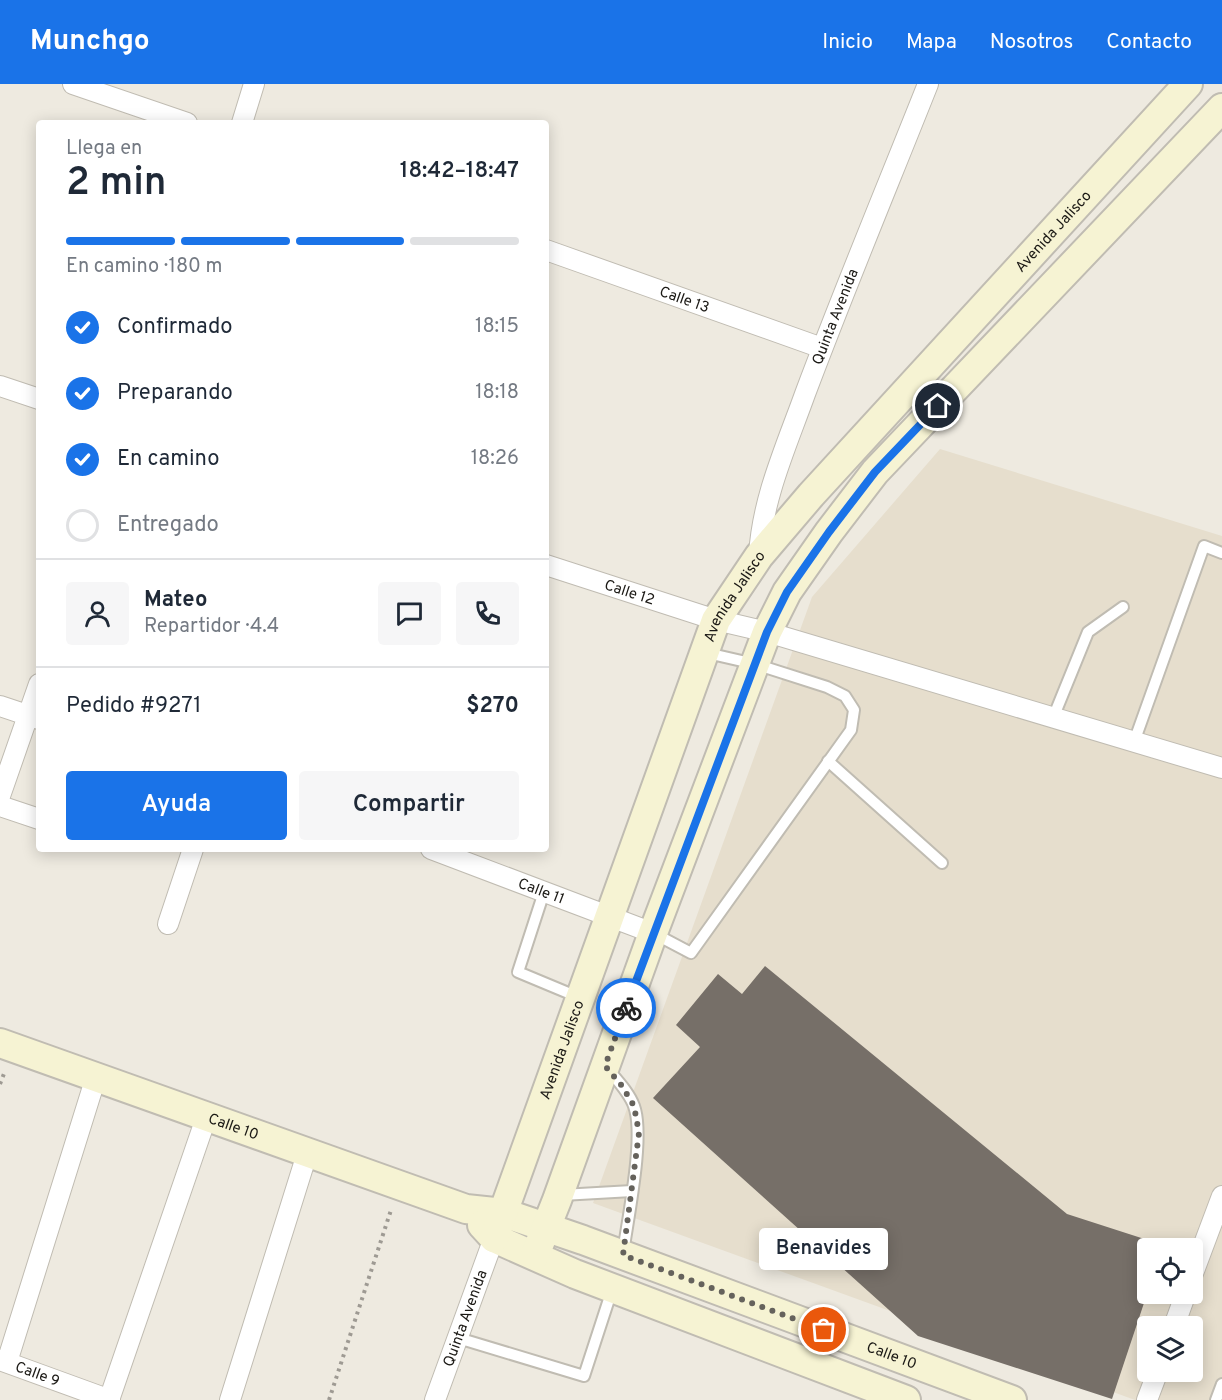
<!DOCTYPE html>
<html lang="es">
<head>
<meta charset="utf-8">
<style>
	:root { --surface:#fff; --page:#f6f6f7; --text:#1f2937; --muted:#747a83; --line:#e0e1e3; --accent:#1a73e8 }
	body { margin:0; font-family:Overpass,sans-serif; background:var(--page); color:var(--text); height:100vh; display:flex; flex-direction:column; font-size:22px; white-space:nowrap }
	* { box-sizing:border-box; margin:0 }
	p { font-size:20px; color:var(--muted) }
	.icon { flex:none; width:33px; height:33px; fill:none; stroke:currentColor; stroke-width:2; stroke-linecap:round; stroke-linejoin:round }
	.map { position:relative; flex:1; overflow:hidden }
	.details { position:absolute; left:36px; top:36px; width:513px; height:732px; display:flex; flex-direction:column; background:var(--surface); border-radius:6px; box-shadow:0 3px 15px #0003 }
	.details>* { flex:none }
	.buttons { position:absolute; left:1137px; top:1154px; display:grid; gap:12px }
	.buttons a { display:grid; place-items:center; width:66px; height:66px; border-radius:6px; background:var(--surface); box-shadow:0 3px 15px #0003; font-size:30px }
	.pin { position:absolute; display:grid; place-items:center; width:51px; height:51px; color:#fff; margin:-26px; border:3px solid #fff; border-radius:50%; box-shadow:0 2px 6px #0007 }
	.courier { position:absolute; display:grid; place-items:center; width:60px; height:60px; margin:-30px; border:4px solid #1a73e8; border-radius:50%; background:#fff; color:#222; box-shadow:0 2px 8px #0007 }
	.bubble { position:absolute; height:42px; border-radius:6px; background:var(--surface); box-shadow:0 3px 15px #0003; font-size:20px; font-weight:600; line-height:42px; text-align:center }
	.head em { font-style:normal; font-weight:600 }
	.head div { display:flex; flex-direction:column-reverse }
	.head { display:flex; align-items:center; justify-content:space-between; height:102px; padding:0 30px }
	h1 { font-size:39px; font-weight:600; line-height:45px }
	.bar { display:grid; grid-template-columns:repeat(4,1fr); gap:9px 6px; align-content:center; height:72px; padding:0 30px }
	.bar i { height:8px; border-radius:4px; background:var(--line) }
	.bar .on { background:var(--accent) }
	.bar p { grid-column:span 4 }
	.line { display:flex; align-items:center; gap:15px; padding:0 30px; border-top:2px solid var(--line) }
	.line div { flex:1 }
	.round { display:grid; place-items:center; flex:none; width:63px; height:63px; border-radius:6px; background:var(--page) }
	ol { padding:0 30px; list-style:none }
	li { display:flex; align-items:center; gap:18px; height:66px }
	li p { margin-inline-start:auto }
	li .icon { padding:6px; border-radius:50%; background:var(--accent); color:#fff; stroke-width:4 }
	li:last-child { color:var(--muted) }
	li i { width:33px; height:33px; border:3px solid var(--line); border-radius:50% }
	.button { display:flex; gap:12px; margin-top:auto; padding:12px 30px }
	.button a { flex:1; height:69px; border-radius:6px; background:var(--accent); color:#fff; font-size:24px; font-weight:600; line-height:69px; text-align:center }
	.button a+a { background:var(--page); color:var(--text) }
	header { display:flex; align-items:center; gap:36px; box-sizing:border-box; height:84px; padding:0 30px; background:var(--accent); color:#fff }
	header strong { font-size:28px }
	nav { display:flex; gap:33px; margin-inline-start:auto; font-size:21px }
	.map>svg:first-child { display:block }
</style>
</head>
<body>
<header>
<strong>Munchgo</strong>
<nav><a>Inicio</a><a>Mapa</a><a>Nosotros</a><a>Contacto</a></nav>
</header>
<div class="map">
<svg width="1222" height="1316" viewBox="0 0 1222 1316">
	<rect width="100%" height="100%" fill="#eeeae0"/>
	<!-- built -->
	<path fill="#e6decd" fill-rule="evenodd" d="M 940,365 L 1222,452 L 1222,1316 L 1135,1316 L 593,1119 L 812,513 ZM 1148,1164 L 1192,1164 L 1192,1209 L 1148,1209 ZM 1148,1242 L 1192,1242 L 1192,1287 L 1148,1287 Z"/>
	<!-- building -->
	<path fill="#766f68" d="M 765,882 L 1067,1130 L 1163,1161 L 1162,1164 L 1148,1164 L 1148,1207 L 1112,1315 L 918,1252 L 653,1014 L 700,963 L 676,941 L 718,890 L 742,910 Z"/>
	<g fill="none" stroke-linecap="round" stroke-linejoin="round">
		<defs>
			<g id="service">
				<path d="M 1053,634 L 1088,548 L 1123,523"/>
				<path d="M 1134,658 L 1204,462 L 1222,469"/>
				<path d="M 828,677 L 942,779"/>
				<path d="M 544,808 L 518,888 L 578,913"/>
				<path d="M 655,850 L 691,869 L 851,646 L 854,626 L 845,612 L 827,603 L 755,580 L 707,569"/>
				<path d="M 607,984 C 616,995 629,1008 634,1022 C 645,1052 628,1133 623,1169"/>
				<path d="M 562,1111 L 632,1107"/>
				<path d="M 458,1254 L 584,1292 L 612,1206"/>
				<path d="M 1216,1316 L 1222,1300"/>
			</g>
			<g id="minor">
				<path d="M 73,0 L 187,39"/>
				<path d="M 242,39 L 254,0"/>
				<path id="s1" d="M 546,166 L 822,264"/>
				<path d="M 0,302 L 39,315"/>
				<path id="s2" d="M 759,472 C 762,415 786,363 805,310 C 844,206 887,103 928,0"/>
				<path id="s3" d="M 546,481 L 716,536 L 767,548 L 1222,684"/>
				<path d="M 0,622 L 39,635"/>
				<path d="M 0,712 L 39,600"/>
				<path d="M 0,722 L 39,735"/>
				<path id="s4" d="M 431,765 L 653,849"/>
				<path d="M 168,840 L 193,765"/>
				<path d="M 1192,1192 L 1222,1112"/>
				<path d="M 1174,1242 L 1186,1209"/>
				<path id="s5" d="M 0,1276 L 110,1316"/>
				<path d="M 7,1278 L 96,993"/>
				<path d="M 109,1316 L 206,1034"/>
				<path d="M 230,1316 L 307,1070"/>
				<path id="s6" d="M 435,1316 L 494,1154"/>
				<path d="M 1147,1316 L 1158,1287"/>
			</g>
			<g id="secondary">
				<path id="s7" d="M 0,959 L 466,1125 L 504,1129 L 583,1156 L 1012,1316"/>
				<path d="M 482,1141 L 494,1154 L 575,1190 L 906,1316"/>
				<path id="s8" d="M 494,1154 L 716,536 L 759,472 L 811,411 L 1188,0"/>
				<path d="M 535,1171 L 557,1116 L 653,849 L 767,548 L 787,508 L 829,448 L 875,388 L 1222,24"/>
			</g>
		</defs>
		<!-- service casing -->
		<use href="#service" stroke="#c0bcb2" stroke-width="14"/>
		<!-- minor casing -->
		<use href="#minor" stroke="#c0bcb2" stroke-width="22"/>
		<!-- secondary casing -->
		<use href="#secondary" stroke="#c0bcb2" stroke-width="32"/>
		<!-- path -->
		<g stroke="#9e9a93" stroke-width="4" stroke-dasharray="3 4.5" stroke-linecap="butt">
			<path d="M 0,1000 L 5,987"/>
			<path d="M 329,1316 L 391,1126"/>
		</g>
		<!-- service -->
		<use href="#service" stroke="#fff" stroke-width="10"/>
		<!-- minor -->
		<use href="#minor" stroke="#fff" stroke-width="20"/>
		<!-- secondary -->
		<use href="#secondary" stroke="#f6f3d3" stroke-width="28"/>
	</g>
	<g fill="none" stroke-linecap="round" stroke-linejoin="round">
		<!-- done -->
		<path stroke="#65625c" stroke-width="6" stroke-dasharray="0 10.8" d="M 626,924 L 605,982 L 622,1002 L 634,1022 L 639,1049 L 623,1171 L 824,1246"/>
		<!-- route -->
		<path stroke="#1a73e8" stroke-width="8" d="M 626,924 L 767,548 L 787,508 L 829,448 L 875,388 L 938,322"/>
	</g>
	<g text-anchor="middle" stroke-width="5" stroke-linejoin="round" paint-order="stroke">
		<!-- street labels -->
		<g font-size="15" fill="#1b1915" stroke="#fff">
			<text dy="5" stroke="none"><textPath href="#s8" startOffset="1172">Avenida Jalisco</textPath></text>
			<text dy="5" stroke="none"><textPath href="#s1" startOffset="147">Calle 13</textPath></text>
			<text dy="5" stroke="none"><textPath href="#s2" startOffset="252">Quinta Avenida</textPath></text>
			<text dy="5" stroke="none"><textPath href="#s3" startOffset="88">Calle 12</textPath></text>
			<text dy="5" stroke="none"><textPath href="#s8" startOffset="686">Avenida Jalisco</textPath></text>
			<text dy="5" stroke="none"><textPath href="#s4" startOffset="118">Calle 11</textPath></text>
			<text dy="5" stroke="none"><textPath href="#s8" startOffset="200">Avenida Jalisco</textPath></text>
			<text dy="5" stroke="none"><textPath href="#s7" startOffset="248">Calle 10</textPath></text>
			<text dy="5" stroke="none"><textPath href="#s6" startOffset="87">Quinta Avenida</textPath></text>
			<text dy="5" stroke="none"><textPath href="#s7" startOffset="946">Calle 10</textPath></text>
			<text dy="5" stroke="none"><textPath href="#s5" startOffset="40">Calle 9</textPath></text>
		</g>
	</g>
</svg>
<div class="buttons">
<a><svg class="icon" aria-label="locate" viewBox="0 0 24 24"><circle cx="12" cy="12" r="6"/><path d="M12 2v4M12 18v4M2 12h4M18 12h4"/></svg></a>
<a><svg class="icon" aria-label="layers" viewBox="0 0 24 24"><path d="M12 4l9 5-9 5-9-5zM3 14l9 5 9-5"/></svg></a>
</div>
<div class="pin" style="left:824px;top:1246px;background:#ea580c"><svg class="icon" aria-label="bag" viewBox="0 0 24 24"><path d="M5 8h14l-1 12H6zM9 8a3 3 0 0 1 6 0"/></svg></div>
<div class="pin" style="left:938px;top:322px;background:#1f2937"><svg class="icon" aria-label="home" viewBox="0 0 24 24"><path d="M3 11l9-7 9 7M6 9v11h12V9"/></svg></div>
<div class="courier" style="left:626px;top:924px"><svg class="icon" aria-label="bike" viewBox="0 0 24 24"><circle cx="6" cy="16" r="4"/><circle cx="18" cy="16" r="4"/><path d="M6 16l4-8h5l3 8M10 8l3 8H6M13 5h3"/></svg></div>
<div class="bubble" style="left:759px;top:1144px;width:129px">Benavides</div>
<section class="details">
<div class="head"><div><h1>2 min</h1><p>Llega en</p></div><em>18:42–18:47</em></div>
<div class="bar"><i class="on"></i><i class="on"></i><i class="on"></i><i></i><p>En camino · 180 m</p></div>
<ol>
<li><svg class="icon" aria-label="check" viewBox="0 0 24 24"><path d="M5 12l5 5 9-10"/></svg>Confirmado<p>18:15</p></li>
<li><svg class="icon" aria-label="check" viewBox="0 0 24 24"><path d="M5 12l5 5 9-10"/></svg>Preparando<p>18:18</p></li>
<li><svg class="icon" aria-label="check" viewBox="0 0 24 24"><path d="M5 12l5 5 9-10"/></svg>En camino<p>18:26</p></li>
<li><i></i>Entregado</li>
</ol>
<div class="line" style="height:108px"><a class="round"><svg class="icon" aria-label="person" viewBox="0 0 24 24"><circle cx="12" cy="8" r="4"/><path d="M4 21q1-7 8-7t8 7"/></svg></a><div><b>Mateo</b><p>Repartidor · 4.4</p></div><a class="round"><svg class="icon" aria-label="chat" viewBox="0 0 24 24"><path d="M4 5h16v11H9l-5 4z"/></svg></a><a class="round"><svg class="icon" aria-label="phone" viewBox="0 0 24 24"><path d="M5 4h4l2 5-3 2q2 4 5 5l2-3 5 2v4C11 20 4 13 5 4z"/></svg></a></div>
<div class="line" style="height:78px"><div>Pedido #9271</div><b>$270</b></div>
<div class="button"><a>Ayuda</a><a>Compartir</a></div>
</section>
</div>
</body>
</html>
